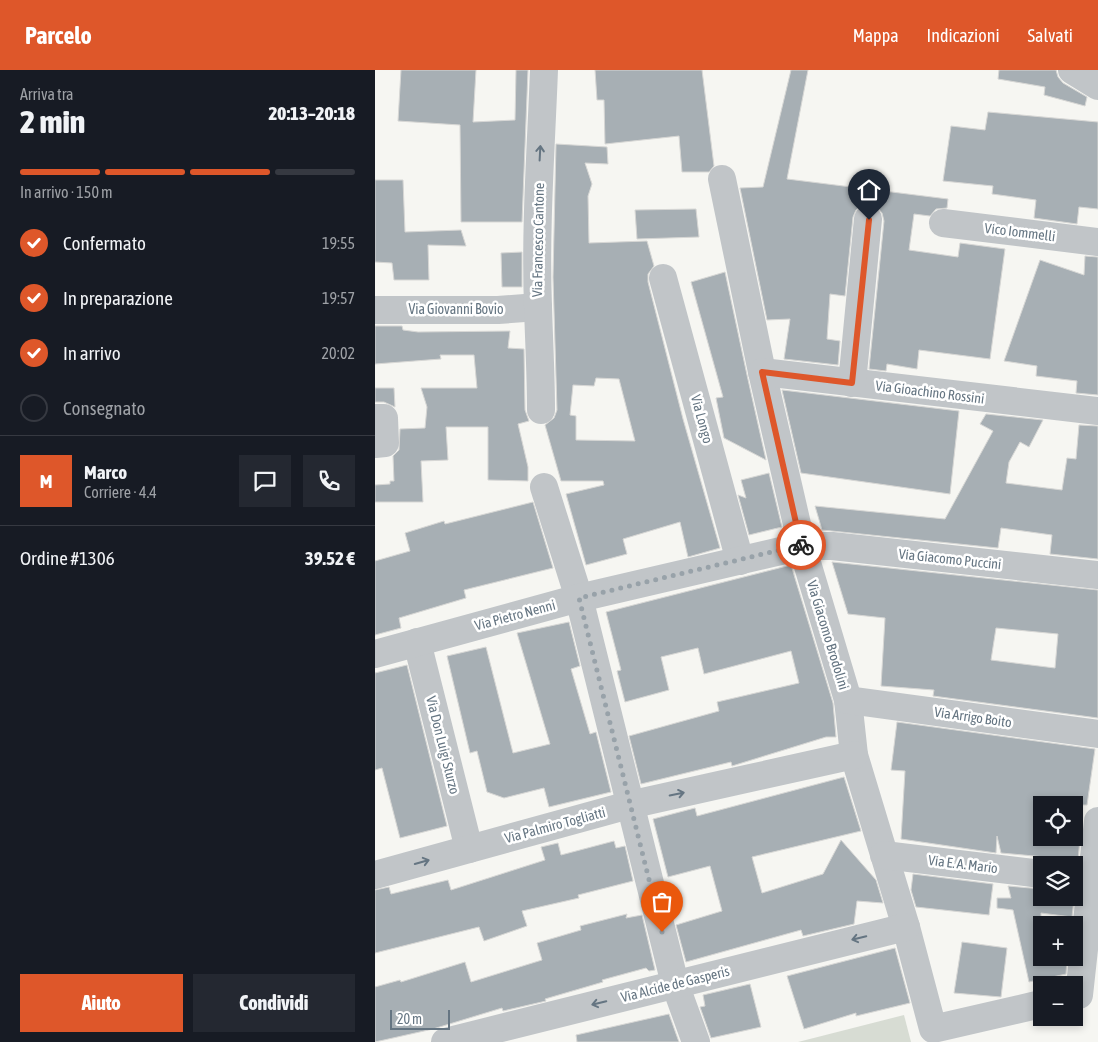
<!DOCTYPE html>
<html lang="it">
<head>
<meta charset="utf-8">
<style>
	:root { --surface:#171b24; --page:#242831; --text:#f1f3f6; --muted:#9ea1a6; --line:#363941; --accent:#de572a }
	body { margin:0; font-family:"Asap Condensed",sans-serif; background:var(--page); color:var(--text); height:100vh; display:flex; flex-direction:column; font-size:19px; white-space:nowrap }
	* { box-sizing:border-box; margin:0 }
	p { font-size:16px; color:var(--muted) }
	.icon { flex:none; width:28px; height:28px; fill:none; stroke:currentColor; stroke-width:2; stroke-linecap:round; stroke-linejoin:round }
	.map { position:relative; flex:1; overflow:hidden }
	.details { display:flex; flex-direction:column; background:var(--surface); width:375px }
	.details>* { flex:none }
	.fabs { position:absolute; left:658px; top:726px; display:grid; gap:10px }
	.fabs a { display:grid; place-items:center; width:50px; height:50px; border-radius:0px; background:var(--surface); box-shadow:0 2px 8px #0003; font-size:25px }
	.scale { position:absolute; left:15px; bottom:12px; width:60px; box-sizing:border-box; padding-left:5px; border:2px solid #657582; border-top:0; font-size:14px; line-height:18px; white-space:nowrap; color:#657582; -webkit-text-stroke:4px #fff; paint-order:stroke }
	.pin { position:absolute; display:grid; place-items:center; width:42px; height:42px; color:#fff; margin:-51px -21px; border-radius:50% 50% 50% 0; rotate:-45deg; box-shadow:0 0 5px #0007 }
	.pin .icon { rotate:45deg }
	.courier { position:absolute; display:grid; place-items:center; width:50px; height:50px; margin:-25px; border:4px solid #de572a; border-radius:50%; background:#fff; color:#222; box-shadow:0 1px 6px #0007 }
	.summary em { font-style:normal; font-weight:800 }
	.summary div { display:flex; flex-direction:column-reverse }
	.summary { display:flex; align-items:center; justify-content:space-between; height:85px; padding:0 20px }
	h1 { font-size:32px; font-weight:800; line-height:38px }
	.bar { display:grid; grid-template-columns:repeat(4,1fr); gap:8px 5px; align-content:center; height:60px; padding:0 20px }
	.bar i { height:6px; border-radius:4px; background:var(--line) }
	.bar .on { background:var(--accent) }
	.bar p { grid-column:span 4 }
	.line { display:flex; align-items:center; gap:12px; padding:0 20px; border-top:1px solid var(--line) }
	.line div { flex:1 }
	.round { display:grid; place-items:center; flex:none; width:52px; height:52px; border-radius:0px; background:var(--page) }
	ol { padding:0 20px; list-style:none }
	li { display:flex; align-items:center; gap:15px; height:55px }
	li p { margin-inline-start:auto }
	li .icon { padding:5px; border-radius:50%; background:var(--accent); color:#fff; stroke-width:4 }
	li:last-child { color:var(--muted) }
	li i { width:28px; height:28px; border:2px solid var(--line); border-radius:50% }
	.button { display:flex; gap:10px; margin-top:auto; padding:10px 20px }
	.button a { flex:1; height:58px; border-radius:0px; background:var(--accent); color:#fff; font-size:20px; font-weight:800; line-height:58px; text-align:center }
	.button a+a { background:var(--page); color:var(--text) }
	header { display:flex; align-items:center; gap:30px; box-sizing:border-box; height:70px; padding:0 25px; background:var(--accent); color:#fff }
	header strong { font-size:24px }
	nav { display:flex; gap:28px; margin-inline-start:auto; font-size:18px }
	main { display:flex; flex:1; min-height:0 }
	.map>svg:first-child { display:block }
</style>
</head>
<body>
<header>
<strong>Parcelo</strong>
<nav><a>Mappa</a><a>Indicazioni</a><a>Salvati</a></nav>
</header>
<main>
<section class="details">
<div class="summary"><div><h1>2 min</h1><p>Arriva tra</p></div><em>20:13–20:18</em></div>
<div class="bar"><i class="on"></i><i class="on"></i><i class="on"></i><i></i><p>In arrivo · 150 m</p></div>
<ol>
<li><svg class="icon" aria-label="check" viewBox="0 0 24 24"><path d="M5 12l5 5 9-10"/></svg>Confermato<p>19:55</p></li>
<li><svg class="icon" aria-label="check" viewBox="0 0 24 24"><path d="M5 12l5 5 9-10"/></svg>In preparazione<p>19:57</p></li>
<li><svg class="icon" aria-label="check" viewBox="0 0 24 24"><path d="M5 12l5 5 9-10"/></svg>In arrivo<p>20:02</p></li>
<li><i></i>Consegnato</li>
</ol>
<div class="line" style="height:90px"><b class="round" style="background:var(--accent);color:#fff">M</b><div><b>Marco</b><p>Corriere · 4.4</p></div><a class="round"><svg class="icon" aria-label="chat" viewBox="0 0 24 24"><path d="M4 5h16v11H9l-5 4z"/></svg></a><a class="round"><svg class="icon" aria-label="phone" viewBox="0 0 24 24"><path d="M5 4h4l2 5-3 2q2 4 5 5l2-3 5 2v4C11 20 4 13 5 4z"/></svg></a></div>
<div class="line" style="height:65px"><div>Ordine #1306</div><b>39.52 €</b></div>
<div class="button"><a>Aiuto</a><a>Condividi</a></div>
</section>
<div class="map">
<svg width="723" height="972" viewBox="0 0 723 972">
	<rect width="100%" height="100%" fill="#f6f6f2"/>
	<!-- green -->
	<path fill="#d7dcd3" d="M 529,945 L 536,972 L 423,972 Z"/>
	<!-- building -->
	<g fill="#a7afb4" stroke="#d7d7d5" fill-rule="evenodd">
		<path d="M 26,0 L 101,0 L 98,52 L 140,50 L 141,0 L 153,0 L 147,152 L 86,152 L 85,55 L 23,51 Z"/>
		<path d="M 220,0 L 327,0 L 339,96 L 334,102 L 307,102 L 304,66 L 230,74 L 229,30 L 222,30 Z"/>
		<path d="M 416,0 L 433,0 L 412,109 L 573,129 L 572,138 L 561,139 L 555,146 L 539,144 L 534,180 L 583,187 L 585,173 L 630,179 L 615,289 L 544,280 L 542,299 L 512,294 L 511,301 L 494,299 L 509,151 L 507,143 L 502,137 L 494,133 L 487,135 L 481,140 L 478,147 L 470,226 L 455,224 L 452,269 L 465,271 L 463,295 L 409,289 L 415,249 L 392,250 L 365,118 L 388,117 Z"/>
		<path d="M 624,0 L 681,0 L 683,7 L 688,13 L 712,27 L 710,36 L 669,25 L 670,17 L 623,9 Z"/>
		<path d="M 613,42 L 723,52 L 723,139 L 704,137 L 702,154 L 659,148 L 661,130 L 617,124 L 618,116 L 568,111 L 576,56 L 610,60 Z"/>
		<path d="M 181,74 L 232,77 L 233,94 L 210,93 L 217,114 L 213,126 L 214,173 L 272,171 L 279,196 L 273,204 L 273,212 L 308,349 L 345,478 L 313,487 L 305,452 L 248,469 L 252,484 L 211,495 L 191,424 L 229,415 L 228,411 L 186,411 L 170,355 L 179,348 L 182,340 L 178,207 ZM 221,308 L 244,309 L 260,371 L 201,370 L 201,346 L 195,345 L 198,315 L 219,316 Z"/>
		<path d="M 0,110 L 28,110 L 30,162 L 86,160 L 91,176 L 53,175 L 54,210 L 19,210 L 17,193 L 0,192 Z"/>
		<path d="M 321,139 L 324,167 L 262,169 L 260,140 Z"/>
		<path d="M 147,182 L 147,217 L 127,217 L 126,183 Z"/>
		<path d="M 710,186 L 723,187 L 723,325 L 701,323 L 702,311 L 661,306 L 662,296 L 629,291 L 665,190 L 709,205 Z"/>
		<path d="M 350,202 L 372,305 L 391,390 L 349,368 L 341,328 L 348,327 L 316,212 Z"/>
		<path d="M 0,256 L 27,256 L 28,260 L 43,262 L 135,261 L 133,278 L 149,279 L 150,340 L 154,351 L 143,354 L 153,397 L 153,411 L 113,410 L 113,357 L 71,357 L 73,390 L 46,391 L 48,432 L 0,432 L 0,415 L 15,414 L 15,411 L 19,411 L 18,386 L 24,380 L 25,359 L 50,358 L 52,337 L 46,318 L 102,318 L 99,285 L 65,285 L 66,289 L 0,294 Z"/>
		<path d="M 0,318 L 19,318 L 20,337 L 9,332 L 0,332 Z"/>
		<path d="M 407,320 L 584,341 L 575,424 L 426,403 Z"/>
		<path d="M 611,344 L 668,350 L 654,377 L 645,372 L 634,392 L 631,413 L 687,420 L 692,388 L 701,389 L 704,355 L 723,356 L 723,489 L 675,484 L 677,465 L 626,458 L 623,478 L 447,460 L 440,436 L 570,449 L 618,361 L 605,354 Z"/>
		<path d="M 394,403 L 407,457 L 374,465 L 363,425 L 371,428 L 366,410 Z"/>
		<path d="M 158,432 L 178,498 L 89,520 L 91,528 L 24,548 L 26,558 L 0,565 L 0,491 L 35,481 L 30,463 L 69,451 L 70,454 Z"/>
		<path d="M 457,492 L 723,520 L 723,648 L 558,626 L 559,620 L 506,616 L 510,548 L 473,544 ZM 621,558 L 683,564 L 680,598 L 616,590 Z"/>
		<path d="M 416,495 L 458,633 L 461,667 L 451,667 L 357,696 L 356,692 L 266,714 L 254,666 L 344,641 L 342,632 L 424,613 L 416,581 L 329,604 L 323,578 L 286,587 L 294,620 L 250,632 L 242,601 L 246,600 L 231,542 Z"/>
		<path d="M 194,552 L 205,596 L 196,599 L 215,664 L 221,662 L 236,722 L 174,737 L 169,718 L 129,728 L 112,722 L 102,681 L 95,683 L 72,586 L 111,577 L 138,683 L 175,674 L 142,563 Z"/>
		<path d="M 32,595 L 72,756 L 25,768 L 7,698 L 0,700 L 0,603 Z"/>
		<path d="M 522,652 L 720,679 L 712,735 L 666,735 L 666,768 L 705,768 L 703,790 L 626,783 L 622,766 L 621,783 L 526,769 L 530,701 L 516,700 Z"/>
		<path d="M 469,707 L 486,761 L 377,787 L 387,823 L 448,804 L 466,770 L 501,810 L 508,833 L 482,831 L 479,854 L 428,866 L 426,860 L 311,892 L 301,855 L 347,841 L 335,796 L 293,807 L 278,749 L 320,738 L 322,746 Z"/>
		<path d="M 239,771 L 241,778 L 250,776 L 258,811 L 203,825 L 204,828 L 147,841 L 152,856 L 109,871 L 104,857 L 0,883 L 0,820 L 14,817 L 16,824 L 73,810 L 76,820 L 170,790 L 166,777 L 183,773 L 186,785 Z"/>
		<path d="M 538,804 L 618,814 L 614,845 L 541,837 L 536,820 Z"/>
		<path d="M 633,816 L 666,819 L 666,828 L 699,828 L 697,847 L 666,843 L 666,888 L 692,888 L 691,904 L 654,912 L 638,840 L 622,838 L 622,828 L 636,828 Z"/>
		<path d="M 252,844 L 251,848 L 267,845 L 280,900 L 274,901 L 271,898 L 227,910 L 228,912 L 170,929 L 171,931 L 128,941 L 127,938 L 58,959 L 0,972 L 0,917 L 25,910 L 26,912 L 90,892 L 96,912 L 167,890 L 162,873 L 206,860 L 205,856 Z"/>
		<path d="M 587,872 L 632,878 L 626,927 L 579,923 Z"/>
		<path d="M 520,878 L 535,933 L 481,946 L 481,943 L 429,959 L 412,906 Z"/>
		<path d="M 375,914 L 386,957 L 336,968 L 325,937 L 330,936 L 328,925 Z"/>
		<path d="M 294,944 L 304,972 L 202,972 L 201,965 Z"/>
	</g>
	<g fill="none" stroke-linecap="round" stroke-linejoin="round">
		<!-- minor -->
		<g stroke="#c1c5c8" stroke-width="28">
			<path d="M 697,0 L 723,16"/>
			<path d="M 347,109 L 387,302 L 427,476 L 473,630 L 479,685 L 531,857 L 558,959 L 666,934"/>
			<path d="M 568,153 L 723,172"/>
			<path d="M 288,208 L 365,491"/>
			<path d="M 0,240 L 123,240 L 163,237"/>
			<path d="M 387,302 L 723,341"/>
			<path d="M 477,313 L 493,149"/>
			<path d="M 166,340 C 166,306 164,272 163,237 C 160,158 166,79 169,0"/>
			<path d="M 0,348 L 9,348 L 10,373 L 0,374"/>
			<path d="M 169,417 L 204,528 L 300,914 L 321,972"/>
			<path d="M 42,572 L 94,779"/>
			<path d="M 0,584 L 204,528 L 427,476 L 457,476 L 723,505"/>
			<path d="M 473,630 L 723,664"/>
			<path d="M 509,785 L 666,804"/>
			<path d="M 0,805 L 254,735 L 479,685"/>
			<path d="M 704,925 L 723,751"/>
			<path d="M 70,972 L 531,857"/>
		</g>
	</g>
	<!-- one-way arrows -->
	<defs><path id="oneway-shaft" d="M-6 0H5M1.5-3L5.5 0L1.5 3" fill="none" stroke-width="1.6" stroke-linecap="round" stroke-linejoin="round" transform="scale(1.25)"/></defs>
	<g stroke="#657582">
		<use href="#oneway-shaft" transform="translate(165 83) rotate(-87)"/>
		<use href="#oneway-shaft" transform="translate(302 724) rotate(-12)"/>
		<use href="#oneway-shaft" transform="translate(47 792) rotate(-16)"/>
		<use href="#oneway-shaft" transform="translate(484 868) rotate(166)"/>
		<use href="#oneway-shaft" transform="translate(224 933) rotate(166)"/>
	</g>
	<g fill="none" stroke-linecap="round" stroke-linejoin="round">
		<!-- done -->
		<path stroke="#98a2a9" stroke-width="5" stroke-dasharray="0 9" d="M 287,862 L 204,528 L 426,475"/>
		<!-- route -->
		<path stroke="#de572a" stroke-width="6" d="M 426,475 L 387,302 L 477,313 L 494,150"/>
	</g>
	<g text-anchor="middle" stroke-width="5" stroke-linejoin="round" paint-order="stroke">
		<!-- street labels -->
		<g font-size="14" fill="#657582" stroke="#fff">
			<text transform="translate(645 162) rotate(7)" y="5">Vico Iommelli</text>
			<text transform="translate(163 170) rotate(-89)" y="5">Via Francesco Cantone</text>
			<text x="81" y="244">Via Giovanni Bovio</text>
			<text transform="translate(555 322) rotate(7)" y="5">Via Gioachino Rossini</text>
			<text transform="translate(327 349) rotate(75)" y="5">Via Longo</text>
			<text transform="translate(575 489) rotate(6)" y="5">Via Giacomo Puccini</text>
			<text transform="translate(140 545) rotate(-15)" y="5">Via Pietro Nenni</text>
			<text transform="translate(453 565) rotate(73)" y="5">Via Giacomo Brodolini</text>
			<text transform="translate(598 647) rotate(8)" y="5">Via Arrigo Boito</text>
			<text transform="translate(68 675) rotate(76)" y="5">Via Don Luigi Sturzo</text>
			<text transform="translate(180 755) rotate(-15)" y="5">Via Palmiro Togliatti</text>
			<text transform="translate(588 794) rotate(7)" y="5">Via E. A. Mario</text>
			<text transform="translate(300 914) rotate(-14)" y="5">Via Alcide de Gasperis</text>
		</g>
	</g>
</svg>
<div class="fabs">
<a><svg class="icon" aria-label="locate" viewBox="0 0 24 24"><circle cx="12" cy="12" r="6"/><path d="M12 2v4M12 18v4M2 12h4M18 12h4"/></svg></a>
<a><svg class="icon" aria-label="layers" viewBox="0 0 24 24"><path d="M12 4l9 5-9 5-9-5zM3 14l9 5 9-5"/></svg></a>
<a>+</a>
<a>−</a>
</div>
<div class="scale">20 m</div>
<div class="pin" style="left:287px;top:862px;background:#ea580c"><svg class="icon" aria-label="bag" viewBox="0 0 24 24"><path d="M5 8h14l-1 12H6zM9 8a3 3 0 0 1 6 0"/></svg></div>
<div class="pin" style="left:494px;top:150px;background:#1f2937"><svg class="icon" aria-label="home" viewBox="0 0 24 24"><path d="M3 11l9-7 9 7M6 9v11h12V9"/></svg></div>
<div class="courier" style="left:426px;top:475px"><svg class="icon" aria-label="bike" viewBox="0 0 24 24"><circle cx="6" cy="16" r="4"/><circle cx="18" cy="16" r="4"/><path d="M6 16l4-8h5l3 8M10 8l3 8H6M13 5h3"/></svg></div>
</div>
</main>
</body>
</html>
